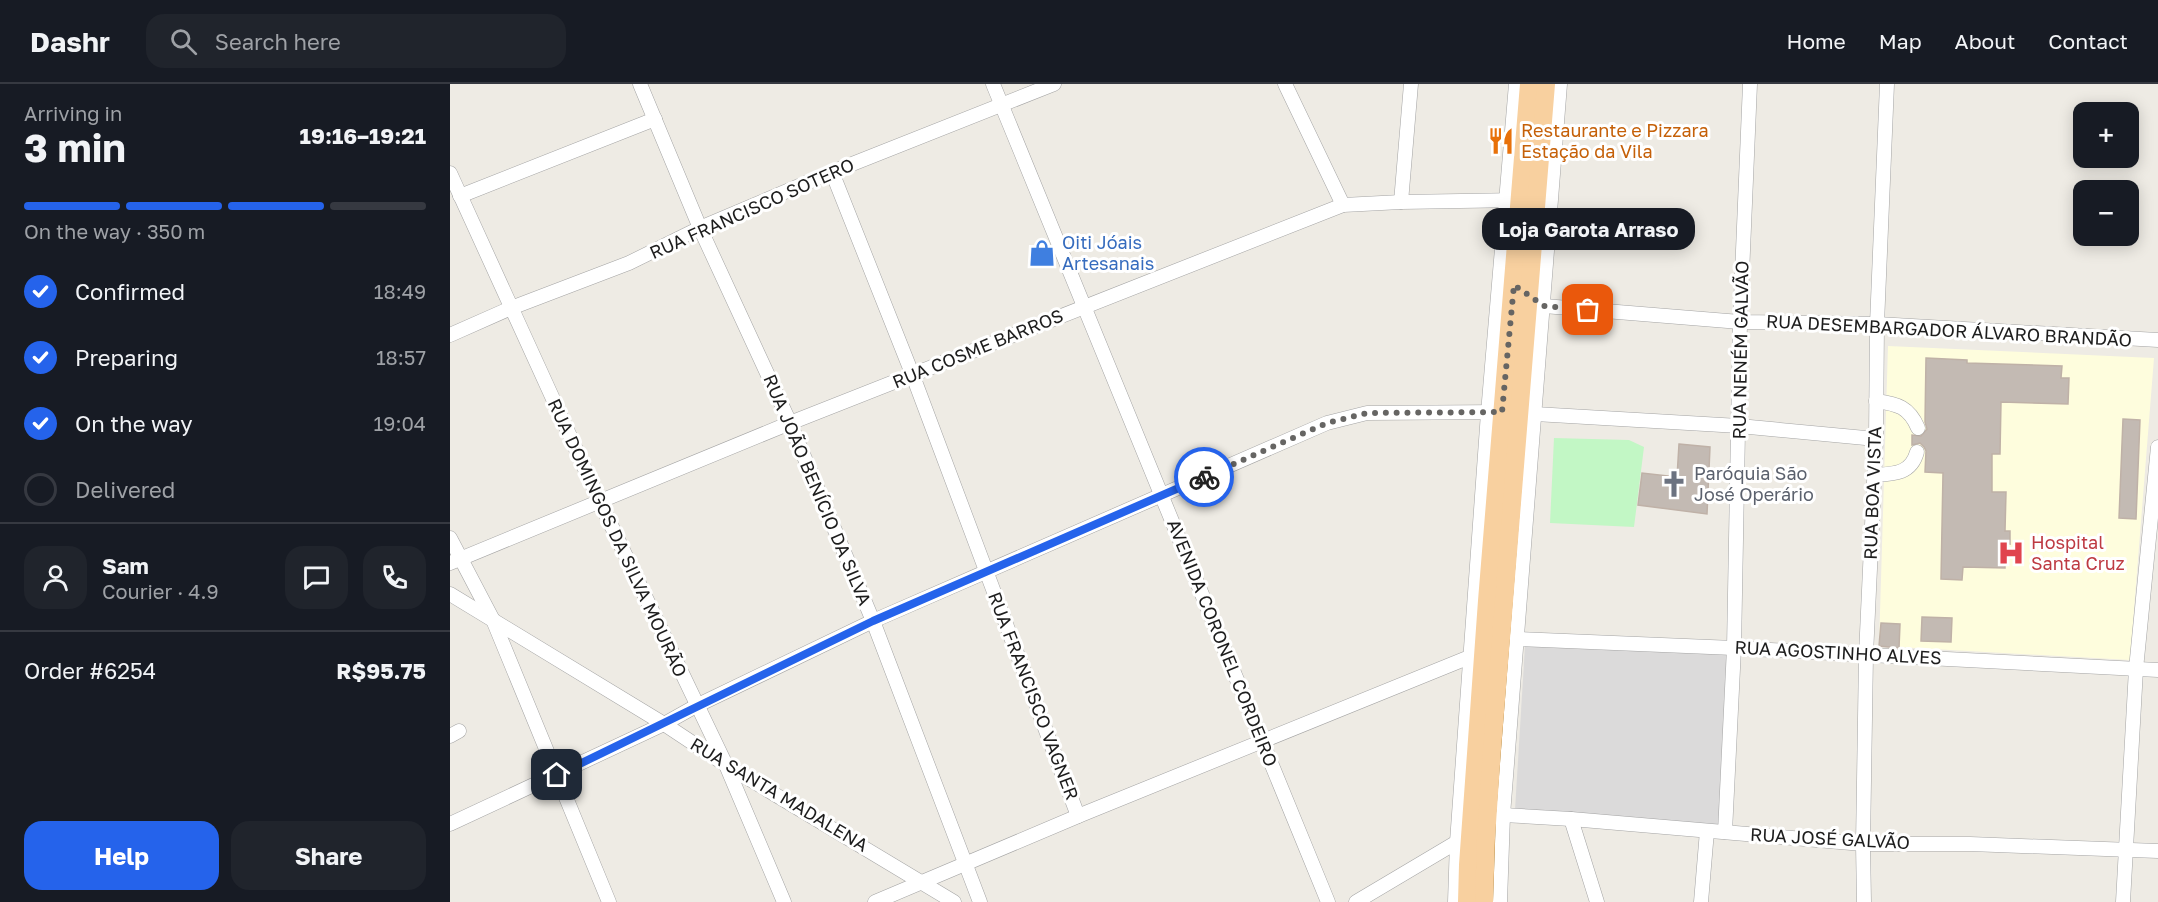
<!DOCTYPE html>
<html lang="en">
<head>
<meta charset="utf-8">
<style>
	:root { --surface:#171b24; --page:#20242c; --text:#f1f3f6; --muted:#9ea1a6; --line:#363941; --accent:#2563eb }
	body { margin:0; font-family:"Golos Text",sans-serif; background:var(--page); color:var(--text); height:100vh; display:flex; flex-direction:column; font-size:22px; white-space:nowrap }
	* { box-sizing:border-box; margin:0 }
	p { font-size:20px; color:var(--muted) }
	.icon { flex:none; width:33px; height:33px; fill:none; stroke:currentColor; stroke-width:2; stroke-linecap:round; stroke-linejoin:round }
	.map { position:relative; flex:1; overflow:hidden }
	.panel { display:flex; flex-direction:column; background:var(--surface); width:450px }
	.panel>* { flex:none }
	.fabs { position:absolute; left:1623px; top:18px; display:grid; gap:12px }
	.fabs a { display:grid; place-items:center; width:66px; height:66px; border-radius:12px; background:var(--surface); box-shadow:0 3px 15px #0003; font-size:30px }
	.pin { position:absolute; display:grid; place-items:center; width:51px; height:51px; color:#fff; margin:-26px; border-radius:12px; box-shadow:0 3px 9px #0006 }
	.courier { position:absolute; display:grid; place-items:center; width:60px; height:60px; margin:-30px; border:4px solid #2563eb; border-radius:50%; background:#fff; color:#222; box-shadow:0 2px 8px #0007 }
	.bubble { position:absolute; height:42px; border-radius:18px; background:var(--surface); box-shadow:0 3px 15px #0003; font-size:20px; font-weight:700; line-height:42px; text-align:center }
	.headline em { font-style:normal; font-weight:700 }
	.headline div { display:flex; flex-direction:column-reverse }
	.headline { display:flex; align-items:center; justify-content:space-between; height:102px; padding:0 24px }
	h1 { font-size:39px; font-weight:700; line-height:45px }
	.bar { display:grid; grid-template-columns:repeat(4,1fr); gap:9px 6px; align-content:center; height:72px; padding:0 24px }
	.bar i { height:8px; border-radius:4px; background:var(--line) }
	.bar .selected { background:var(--accent) }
	.bar p { grid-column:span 4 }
	.line { display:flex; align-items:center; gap:15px; padding:0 24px; border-top:2px solid var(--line) }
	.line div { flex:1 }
	.round { display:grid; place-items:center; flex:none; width:63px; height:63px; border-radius:18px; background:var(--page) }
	ol { padding:0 24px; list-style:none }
	li { display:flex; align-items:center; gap:18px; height:66px }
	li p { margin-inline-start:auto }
	li .icon { padding:6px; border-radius:50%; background:var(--accent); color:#fff; stroke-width:4 }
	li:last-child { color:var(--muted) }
	li i { width:33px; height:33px; border:3px solid var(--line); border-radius:50% }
	.action { display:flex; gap:12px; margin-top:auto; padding:12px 24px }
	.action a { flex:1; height:69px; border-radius:18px; background:var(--accent); color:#fff; font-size:24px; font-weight:700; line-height:69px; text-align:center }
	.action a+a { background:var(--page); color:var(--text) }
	header { display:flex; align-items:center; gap:36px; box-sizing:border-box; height:84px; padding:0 30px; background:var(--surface); border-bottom:2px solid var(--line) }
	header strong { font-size:28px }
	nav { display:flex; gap:33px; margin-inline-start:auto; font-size:21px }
	.search { width:420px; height:54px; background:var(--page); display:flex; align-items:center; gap:15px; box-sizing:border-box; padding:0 21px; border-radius:18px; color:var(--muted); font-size:22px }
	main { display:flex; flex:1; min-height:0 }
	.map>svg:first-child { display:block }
</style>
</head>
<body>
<header>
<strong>Dashr</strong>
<div class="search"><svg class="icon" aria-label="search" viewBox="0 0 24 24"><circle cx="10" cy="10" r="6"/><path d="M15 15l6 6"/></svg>Search here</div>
<nav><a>Home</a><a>Map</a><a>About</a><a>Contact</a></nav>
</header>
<main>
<section class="panel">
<div class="headline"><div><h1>3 min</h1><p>Arriving in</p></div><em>19:16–19:21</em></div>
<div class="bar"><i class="selected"></i><i class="selected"></i><i class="selected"></i><i></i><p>On the way · 350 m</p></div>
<ol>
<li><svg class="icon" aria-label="check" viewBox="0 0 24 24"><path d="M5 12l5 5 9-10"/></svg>Confirmed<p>18:49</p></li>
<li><svg class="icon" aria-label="check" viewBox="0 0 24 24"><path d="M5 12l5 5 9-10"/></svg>Preparing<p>18:57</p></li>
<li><svg class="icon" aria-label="check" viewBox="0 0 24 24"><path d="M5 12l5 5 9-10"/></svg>On the way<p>19:04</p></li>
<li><i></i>Delivered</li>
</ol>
<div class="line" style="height:108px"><a class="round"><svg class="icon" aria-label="person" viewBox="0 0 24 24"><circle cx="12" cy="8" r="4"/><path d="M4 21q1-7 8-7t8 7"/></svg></a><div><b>Sam</b><p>Courier · 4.9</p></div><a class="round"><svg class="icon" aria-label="chat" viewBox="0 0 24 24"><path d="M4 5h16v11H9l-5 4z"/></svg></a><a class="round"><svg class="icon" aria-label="phone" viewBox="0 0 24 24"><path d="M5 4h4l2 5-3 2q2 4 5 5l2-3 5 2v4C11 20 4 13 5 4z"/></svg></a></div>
<div class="line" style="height:78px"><div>Order #6254</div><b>R$95.75</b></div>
<div class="action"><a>Help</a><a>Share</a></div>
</section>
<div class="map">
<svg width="1708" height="818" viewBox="0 0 1708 818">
	<rect width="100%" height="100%" fill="#eeebe4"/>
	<!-- residential -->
	<path fill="#dbdada" d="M 1075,562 L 1279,570 L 1271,745 L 1065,726 Z"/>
	<!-- education -->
	<path fill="#fefddd" d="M 1438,262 L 1704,274 L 1680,576 L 1429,562 Z"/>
	<!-- park -->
	<path fill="#c2f7c5" d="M 1104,354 L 1179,356 L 1194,363 L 1184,443 L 1100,439 Z"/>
	<!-- building -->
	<g fill="#c3bab3" stroke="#bfb1a7" stroke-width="1.5">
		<path d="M 1476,274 L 1517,276 L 1517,279 L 1612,282 L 1611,294 L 1619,294 L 1618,320 L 1551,318 L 1550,370 L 1542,370 L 1542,408 L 1556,408 L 1555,447 L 1560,447 L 1560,460 L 1555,459 L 1555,484 L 1513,483 L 1512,496 L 1491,495 L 1493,389 L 1475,388 L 1476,367 L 1474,363 L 1470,359 L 1462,361 L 1462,351 L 1471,352 L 1477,345 L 1475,338 Z"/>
		<path d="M 1673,335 L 1690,336 L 1686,435 L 1669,434 Z"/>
		<path d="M 1229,360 L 1260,363 L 1257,430 L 1188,421 L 1192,389 L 1227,393 Z"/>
		<path d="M 1472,533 L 1502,534 L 1501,558 L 1471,557 Z"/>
		<path d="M 1431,539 L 1450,540 L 1449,564 L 1429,562 Z"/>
	</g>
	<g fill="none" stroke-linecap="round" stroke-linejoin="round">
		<defs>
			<g id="minor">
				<path d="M 190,0 L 250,144 L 340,339 L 423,537 L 530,818"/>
				<path d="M 543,0 L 878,818"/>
				<path d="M 835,0 L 893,121"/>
				<path d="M 382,88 L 463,292 L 628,732"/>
				<path d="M 0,89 L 150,418 L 276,681 L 334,818"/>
				<path d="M 10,112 L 205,35"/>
				<path d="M 951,118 L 961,0"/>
				<path d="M 1089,218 L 1094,222 L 1290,238 L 1427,240 L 1708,256"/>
				<path d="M 0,251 L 61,224 L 179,179 L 250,144 L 382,88 L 604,0"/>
				<path d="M 1426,317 C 1448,320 1459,323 1468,344"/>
				<path d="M 1085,330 L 1289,342 L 1426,355"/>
				<path d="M 1424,391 C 1444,390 1461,390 1467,368"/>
				<path d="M 0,454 L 43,536 L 159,818"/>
				<path d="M 0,479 L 340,339 L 893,121 L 951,118 L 1070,116"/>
				<path d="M 0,510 L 214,640 L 276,681 L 504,818"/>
				<path d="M 1067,555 L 1284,564 L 1708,586"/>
				<path d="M 0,652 L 9,647"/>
				<path d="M 1053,731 L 1121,735 L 1413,760 L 1520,760 L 1708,767"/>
				<path d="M 1121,735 L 1147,818"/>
				<path d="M 0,740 L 214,640 L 246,622 L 423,537 L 877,339 L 917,329 L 1052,328"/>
				<path d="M 1275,748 L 1284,564 L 1290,238 L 1300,0"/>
				<path d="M 425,818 L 633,730 L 1022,572"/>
				<path d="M 906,818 L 1007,758"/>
				<path d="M 1005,818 L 1007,758 L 1038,329 L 1066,0"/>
				<path d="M 1050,818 L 1053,731 L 1110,0"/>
				<path d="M 1251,818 L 1257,747"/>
				<path d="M 1414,818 L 1413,760 L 1416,571 L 1426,355 L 1427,240 L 1437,0"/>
				<path d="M 1673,818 L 1686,585 L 1708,363"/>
			</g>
			<g id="major">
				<path d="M 1017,818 L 1018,781 L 1037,517 L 1079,0"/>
				<path d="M 1034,818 L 1036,754 L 1042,665 L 1096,0"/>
			</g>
		</defs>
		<!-- minor casing -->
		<use href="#minor" stroke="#a4a4a4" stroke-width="15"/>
		<!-- major casing -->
		<use href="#major" stroke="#916106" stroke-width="20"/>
		<!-- minor -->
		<use href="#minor" stroke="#fff" stroke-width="14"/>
		<!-- major -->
		<use href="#major" stroke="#f8d09f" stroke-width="18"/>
	</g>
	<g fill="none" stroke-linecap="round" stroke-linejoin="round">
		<!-- done -->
		<path stroke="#666563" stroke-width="6" stroke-dasharray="0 10.8" d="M 754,393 L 877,339 L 917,329 L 1052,328 L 1064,201 L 1094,222 L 1138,226"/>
		<!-- route -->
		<path stroke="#2563eb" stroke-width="8" d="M 107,691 L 423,537 L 754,393"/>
	</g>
	<!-- icons -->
	<defs>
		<symbol id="restaurant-bare" viewBox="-9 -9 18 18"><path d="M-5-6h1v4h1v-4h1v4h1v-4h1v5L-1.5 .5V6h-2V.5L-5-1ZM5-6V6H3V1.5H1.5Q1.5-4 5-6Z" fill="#e8710a" stroke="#fff" stroke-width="2.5" paint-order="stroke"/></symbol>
		<symbol id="shop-bare" viewBox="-9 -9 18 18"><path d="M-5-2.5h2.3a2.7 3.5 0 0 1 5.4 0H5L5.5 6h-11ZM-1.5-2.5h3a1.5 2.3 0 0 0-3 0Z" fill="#3f7fe0" stroke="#fff" stroke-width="2.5" paint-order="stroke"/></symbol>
		<symbol id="church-bare" viewBox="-9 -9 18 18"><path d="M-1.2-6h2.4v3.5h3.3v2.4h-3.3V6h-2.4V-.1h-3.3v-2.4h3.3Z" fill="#6b7280" stroke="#fff" stroke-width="2.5" paint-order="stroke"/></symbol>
		<symbol id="hospital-bare" viewBox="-9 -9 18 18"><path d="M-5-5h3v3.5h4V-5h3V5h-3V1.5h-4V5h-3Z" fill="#e0444e" stroke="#fff" stroke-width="2.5" paint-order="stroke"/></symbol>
	</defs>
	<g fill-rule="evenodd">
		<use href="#restaurant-bare" x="1032" y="38" width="38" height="38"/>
		<use href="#shop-bare" x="573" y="150" width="38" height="38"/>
		<use href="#church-bare" x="1205" y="381" width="38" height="38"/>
		<use href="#hospital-bare" x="1542" y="450" width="38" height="38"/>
	</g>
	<g text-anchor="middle" stroke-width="6" stroke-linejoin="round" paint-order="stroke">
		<!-- food labels -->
		<g font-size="18" fill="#c56008" stroke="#fff" text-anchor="start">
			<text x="1071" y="53">Restaurante e Pizzara<tspan x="1071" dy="21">Estação da Vila</tspan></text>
		</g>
		<!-- street labels -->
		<g font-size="18" fill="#1d1d1d" stroke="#fff">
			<text transform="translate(302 125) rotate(-24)" y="6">RUA FRANCISCO SOTERO</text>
			<text transform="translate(1499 247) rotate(3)" y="6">RUA DESEMBARGADOR ÁLVARO BRANDÃO</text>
			<text transform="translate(528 265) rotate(-22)" y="6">RUA COSME BARROS</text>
			<text transform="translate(1291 266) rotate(-89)" y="6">RUA NENÉM GALVÃO</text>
			<text transform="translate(367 406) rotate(67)" y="6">RUA JOÃO BENÍCIO DA SILVA</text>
			<text transform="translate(1423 409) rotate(-88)" y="6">RUA BOA VISTA</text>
			<text transform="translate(167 454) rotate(65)" y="6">RUA DOMINGOS DA SILVA MOURÃO</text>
			<text transform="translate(772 559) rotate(68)" y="6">AVENIDA CORONEL CORDEIRO</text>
			<text transform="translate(1388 569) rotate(3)" y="6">RUA AGOSTINHO ALVES</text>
			<text transform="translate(583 612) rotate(69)" y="6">RUA FRANCISCO VAGNER</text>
			<text transform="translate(329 711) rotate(31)" y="6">RUA SANTA MADALENA</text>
			<text transform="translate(1380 755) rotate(3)" y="6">RUA JOSÉ GALVÃO</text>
		</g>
		<!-- shop labels -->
		<g font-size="18" fill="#366cbe" stroke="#fff" text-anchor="start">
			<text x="612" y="165">Oiti Jóais<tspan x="612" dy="21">Artesanais</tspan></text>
		</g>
		<!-- worship labels -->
		<g font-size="18" fill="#5b616d" stroke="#fff" text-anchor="start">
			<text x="1244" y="396">Paróquia São<tspan x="1244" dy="21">José Operário</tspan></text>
		</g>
		<!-- health labels -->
		<g font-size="18" fill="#be3a42" stroke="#fff" text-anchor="start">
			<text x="1581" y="465">Hospital<tspan x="1581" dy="21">Santa Cruz</tspan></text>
		</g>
	</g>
</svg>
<div class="fabs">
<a>+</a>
<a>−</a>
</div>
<div class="pin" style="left:1138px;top:226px;background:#ea580c"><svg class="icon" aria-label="bag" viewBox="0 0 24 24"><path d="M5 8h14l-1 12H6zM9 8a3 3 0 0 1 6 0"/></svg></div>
<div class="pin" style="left:107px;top:691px;background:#1f2937"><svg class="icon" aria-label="home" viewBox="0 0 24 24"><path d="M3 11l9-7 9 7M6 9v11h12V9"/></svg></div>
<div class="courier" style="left:754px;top:393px"><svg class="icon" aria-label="bike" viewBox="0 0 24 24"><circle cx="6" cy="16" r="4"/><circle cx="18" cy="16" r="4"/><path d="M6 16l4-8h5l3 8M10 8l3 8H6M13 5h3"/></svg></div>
<div class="bubble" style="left:1032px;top:124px;width:213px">Loja Garota Arraso</div>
</div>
</main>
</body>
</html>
